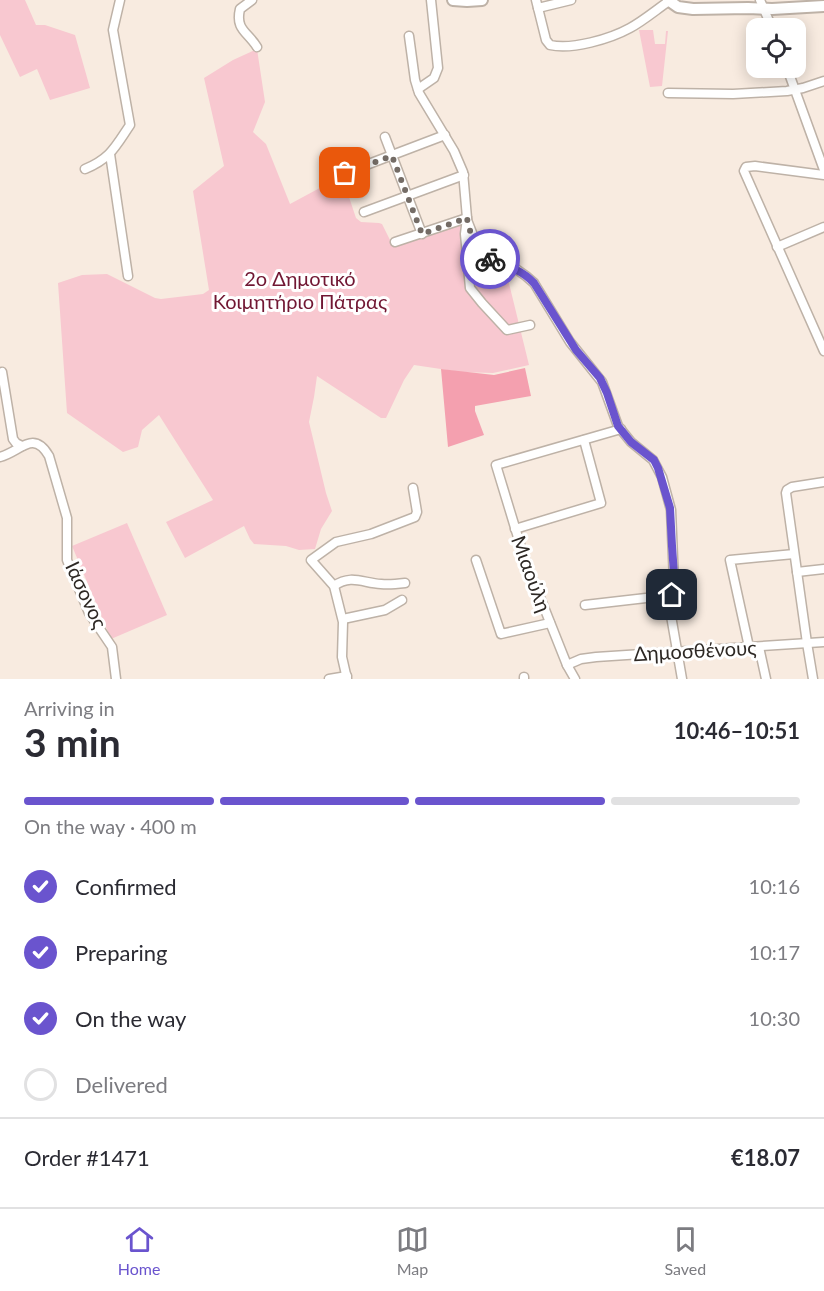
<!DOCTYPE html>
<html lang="en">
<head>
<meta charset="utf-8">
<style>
	:root { --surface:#fff; --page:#f2f2f3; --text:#2b2b33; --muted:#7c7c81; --line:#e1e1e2; --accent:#6a54ce }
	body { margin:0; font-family:Lato,sans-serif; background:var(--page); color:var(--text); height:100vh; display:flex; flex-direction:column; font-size:22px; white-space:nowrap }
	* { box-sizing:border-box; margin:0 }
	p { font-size:20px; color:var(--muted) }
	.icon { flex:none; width:33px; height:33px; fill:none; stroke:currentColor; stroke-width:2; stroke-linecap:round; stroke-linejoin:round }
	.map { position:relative; height:679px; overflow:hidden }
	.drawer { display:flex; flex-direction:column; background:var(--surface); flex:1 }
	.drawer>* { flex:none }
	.fabs { position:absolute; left:746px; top:18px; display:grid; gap:12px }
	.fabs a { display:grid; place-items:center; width:60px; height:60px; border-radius:12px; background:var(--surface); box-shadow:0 3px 15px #0003; font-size:30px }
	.pin { position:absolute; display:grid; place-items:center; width:51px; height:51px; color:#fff; margin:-26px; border-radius:12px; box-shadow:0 3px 9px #0006 }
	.courier { position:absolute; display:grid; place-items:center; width:60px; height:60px; margin:-30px; border:4px solid #6a54ce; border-radius:50%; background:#fff; color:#222; box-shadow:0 2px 8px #0007 }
	.head em { font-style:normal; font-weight:700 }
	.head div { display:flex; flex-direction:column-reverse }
	.head { display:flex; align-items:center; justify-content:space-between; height:102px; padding:0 24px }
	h1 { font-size:39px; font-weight:700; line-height:45px }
	.bar { display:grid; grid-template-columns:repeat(4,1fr); gap:9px 6px; align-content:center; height:72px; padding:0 24px }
	.bar i { height:8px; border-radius:4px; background:var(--line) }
	.bar .active { background:var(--accent) }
	.bar p { grid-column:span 4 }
	.line { display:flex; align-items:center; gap:15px; padding:0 24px; border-top:2px solid var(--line) }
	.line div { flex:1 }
	ol { padding:0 24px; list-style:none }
	li { display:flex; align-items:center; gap:18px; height:66px }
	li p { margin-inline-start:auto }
	li .icon { padding:6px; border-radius:50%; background:var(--accent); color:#fff; stroke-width:4 }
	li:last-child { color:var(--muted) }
	li i { width:33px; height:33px; border:3px solid var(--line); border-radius:50% }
	.tab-bar { display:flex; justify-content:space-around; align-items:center; height:84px; border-top:2px solid var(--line); background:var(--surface); font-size:16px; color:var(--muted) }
	.tab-bar a { display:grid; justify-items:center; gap:3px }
	.tab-bar .active { color:var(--accent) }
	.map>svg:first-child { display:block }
</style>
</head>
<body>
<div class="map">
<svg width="824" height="679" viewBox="0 0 824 679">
	<rect width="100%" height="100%" fill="#f8ebe0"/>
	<!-- green -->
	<g fill="#f8c8d0">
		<path d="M 0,0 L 25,0 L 36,25 L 45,25 L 75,35 L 90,88 L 50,100 L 37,69 L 20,77 L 0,35 Z"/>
		<path d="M 639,30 L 653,30 L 655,44 L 665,44 L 666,31 L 668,31 L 662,86 L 650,87 Z"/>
		<path d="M 257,49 L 265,102 L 253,132 L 266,144 L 290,204 L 342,176 L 356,218 L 361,222 L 379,223 L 382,224 L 393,246 L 460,223 L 478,263 L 506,271 L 529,365 L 493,373 L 461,372 L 414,365 L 404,380 L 386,418 L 381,418 L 317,376 L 314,397 L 309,422 L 326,493 L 332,511 L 321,529 L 315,549 L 299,550 L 286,546 L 254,544 L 250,539 L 244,526 L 185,558 L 166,522 L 213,500 L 159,415 L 142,430 L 138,447 L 123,452 L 67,413 L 58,283 L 82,275 L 107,274 L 155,298 L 161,299 L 203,294 L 209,290 L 193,191 L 224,166 L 204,78 L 233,60 Z"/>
		<path d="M 127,523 L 167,615 L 111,639 L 72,546 Z"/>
	</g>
	<!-- forest -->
	<path fill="#f4a0af" d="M 525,368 L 531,396 L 475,406 L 475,411 L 484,435 L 448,447 L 441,369 L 494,375 Z"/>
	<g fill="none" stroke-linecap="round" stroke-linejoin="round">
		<defs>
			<g id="minor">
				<path d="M 252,0 L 240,9 C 235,30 248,32 257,47"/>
				<path d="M 536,0 L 546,40 L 550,45 C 572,50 610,39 630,28 C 643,21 656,10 669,1"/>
				<path d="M 760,0 L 772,28"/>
				<path d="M 538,8 L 571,0"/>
				<path d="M 409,36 L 415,80 L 419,93 L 454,151 L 463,172 L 467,218 L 465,234 L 470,288 L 482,303 L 507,330 L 530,325"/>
				<path d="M 787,68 L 824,170"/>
				<path d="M 418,89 L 434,78 L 438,68 L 431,0"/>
				<path d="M 668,93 L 733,94 L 787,91 L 803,88 L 824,81"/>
				<path d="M 385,137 L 422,234"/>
				<path d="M 110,154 L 128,276"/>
				<path d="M 85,169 C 111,158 115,147 130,125 L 113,30 L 120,0"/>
				<path d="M 345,173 L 445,135"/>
				<path d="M 824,175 L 755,166 L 746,167 L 744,171 L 824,351"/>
				<path d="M 364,212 L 464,175"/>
				<path d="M 467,220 L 476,243 L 485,256 L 516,269 L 526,276 L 534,283 L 570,342 L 602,382 L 618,426 L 631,442 L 653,460 L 662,477 L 671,510 L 674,582 L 670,610 L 682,679"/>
				<path d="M 395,242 L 467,218"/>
				<path d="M 777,247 L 824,227"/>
				<path d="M 0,373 L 2,372 L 13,439 L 16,443 L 22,446"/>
				<path d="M 0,457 C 20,452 33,429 49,456 L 67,518 L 67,560 L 89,613 L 112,647 L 116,679"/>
				<path d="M 515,529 L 601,503 L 584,440"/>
				<path d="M 476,560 L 501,634 L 550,623"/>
				<path d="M 797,572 L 824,569"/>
				<path d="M 334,586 C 351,574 363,583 381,584 C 389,585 397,584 405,583"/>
				<path d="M 585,605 L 672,595"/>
				<path d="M 343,619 L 385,610 L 402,600"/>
				<path d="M 749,647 L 730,560 L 794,554"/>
				<path d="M 759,647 L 766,679"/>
				<path d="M 567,665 L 581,659 L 596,657 L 824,642"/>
				<path d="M 329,679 L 347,676"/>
				<path d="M 347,679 L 342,657 L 343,622 L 334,586 L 311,560 L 336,542 L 371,534 L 415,517 L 417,512 L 413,488"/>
				<path d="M 524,679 L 524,677"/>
				<path d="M 575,679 L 567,665 L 524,557 L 496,465 L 621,429"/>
				<path d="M 813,679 L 807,643 L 786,493 L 787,490 L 792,487 L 824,482"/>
			</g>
			<g id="major">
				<path d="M 453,0 L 467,1 L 482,0"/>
				<path d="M 668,0 L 678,7 L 693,9 L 748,8 L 772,9 L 824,6"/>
			</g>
		</defs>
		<!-- minor casing -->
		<use href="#minor" stroke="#beb2a7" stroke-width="11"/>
		<!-- major casing -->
		<use href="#major" stroke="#beb2a7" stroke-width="14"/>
		<!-- minor -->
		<use href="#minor" stroke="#fff" stroke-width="8"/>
		<!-- major -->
		<use href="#major" stroke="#fff" stroke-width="10"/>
	</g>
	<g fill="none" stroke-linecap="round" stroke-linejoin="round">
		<!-- done -->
		<path stroke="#746c66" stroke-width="6" stroke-dasharray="0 10.8" d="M 345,173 L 392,156 L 422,234 L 467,218 C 469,232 477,252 490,259"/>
		<!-- route -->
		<path stroke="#6a54ce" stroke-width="8" d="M 490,259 C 506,265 522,270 534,283 L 576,350 L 600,378 L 607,393 L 618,426 L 631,442 L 654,460 L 658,468 L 670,508 L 672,546 L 674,574 L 672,595"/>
	</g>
	<g text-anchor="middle" stroke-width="6" stroke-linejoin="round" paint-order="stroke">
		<!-- park labels -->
		<g font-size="20" fill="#711733" stroke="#fff">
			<text x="300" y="286">2o Δημοτικό<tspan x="300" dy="23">Κοιμητήριο Πάτρας</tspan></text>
		</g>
		<!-- street labels -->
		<g font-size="20" fill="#2d2824" stroke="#fff">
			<text transform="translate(531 574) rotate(70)" y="7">Μιαούλη</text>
			<text transform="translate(86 595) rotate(65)" y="7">Ιάσονος</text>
			<text transform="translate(695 651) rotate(-3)" y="7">Δημοσθένους</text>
		</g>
	</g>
</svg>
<div class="fabs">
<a><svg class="icon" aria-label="locate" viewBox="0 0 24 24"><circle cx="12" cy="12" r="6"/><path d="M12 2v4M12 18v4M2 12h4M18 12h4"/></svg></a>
</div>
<div class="pin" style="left:345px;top:173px;background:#ea580c"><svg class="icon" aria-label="bag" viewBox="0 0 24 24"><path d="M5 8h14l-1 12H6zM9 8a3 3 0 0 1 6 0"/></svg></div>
<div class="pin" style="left:672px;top:595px;background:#1f2937"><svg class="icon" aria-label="home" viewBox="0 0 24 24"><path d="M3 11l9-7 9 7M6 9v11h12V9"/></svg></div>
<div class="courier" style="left:490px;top:259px"><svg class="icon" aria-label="bike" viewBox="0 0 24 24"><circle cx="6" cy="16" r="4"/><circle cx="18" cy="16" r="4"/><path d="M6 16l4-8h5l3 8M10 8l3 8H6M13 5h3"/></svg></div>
</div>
<section class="drawer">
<div class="head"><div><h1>3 min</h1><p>Arriving in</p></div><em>10:46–10:51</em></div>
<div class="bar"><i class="active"></i><i class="active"></i><i class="active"></i><i></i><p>On the way · 400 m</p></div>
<ol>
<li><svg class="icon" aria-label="check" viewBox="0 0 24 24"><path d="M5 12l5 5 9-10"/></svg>Confirmed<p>10:16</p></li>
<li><svg class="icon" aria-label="check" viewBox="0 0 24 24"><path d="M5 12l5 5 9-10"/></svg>Preparing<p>10:17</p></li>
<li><svg class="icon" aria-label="check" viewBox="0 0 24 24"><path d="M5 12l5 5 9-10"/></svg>On the way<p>10:30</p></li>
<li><i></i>Delivered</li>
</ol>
<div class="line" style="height:78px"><div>Order #1471</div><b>€18.07</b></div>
</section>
<nav class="tab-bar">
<a class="active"><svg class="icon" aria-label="home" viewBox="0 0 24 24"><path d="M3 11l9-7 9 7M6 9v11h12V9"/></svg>Home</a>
<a><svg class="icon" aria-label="map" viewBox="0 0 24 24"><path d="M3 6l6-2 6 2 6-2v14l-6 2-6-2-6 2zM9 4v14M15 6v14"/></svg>Map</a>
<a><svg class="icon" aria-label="saved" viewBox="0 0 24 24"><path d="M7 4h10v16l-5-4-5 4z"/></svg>Saved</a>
</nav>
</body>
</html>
